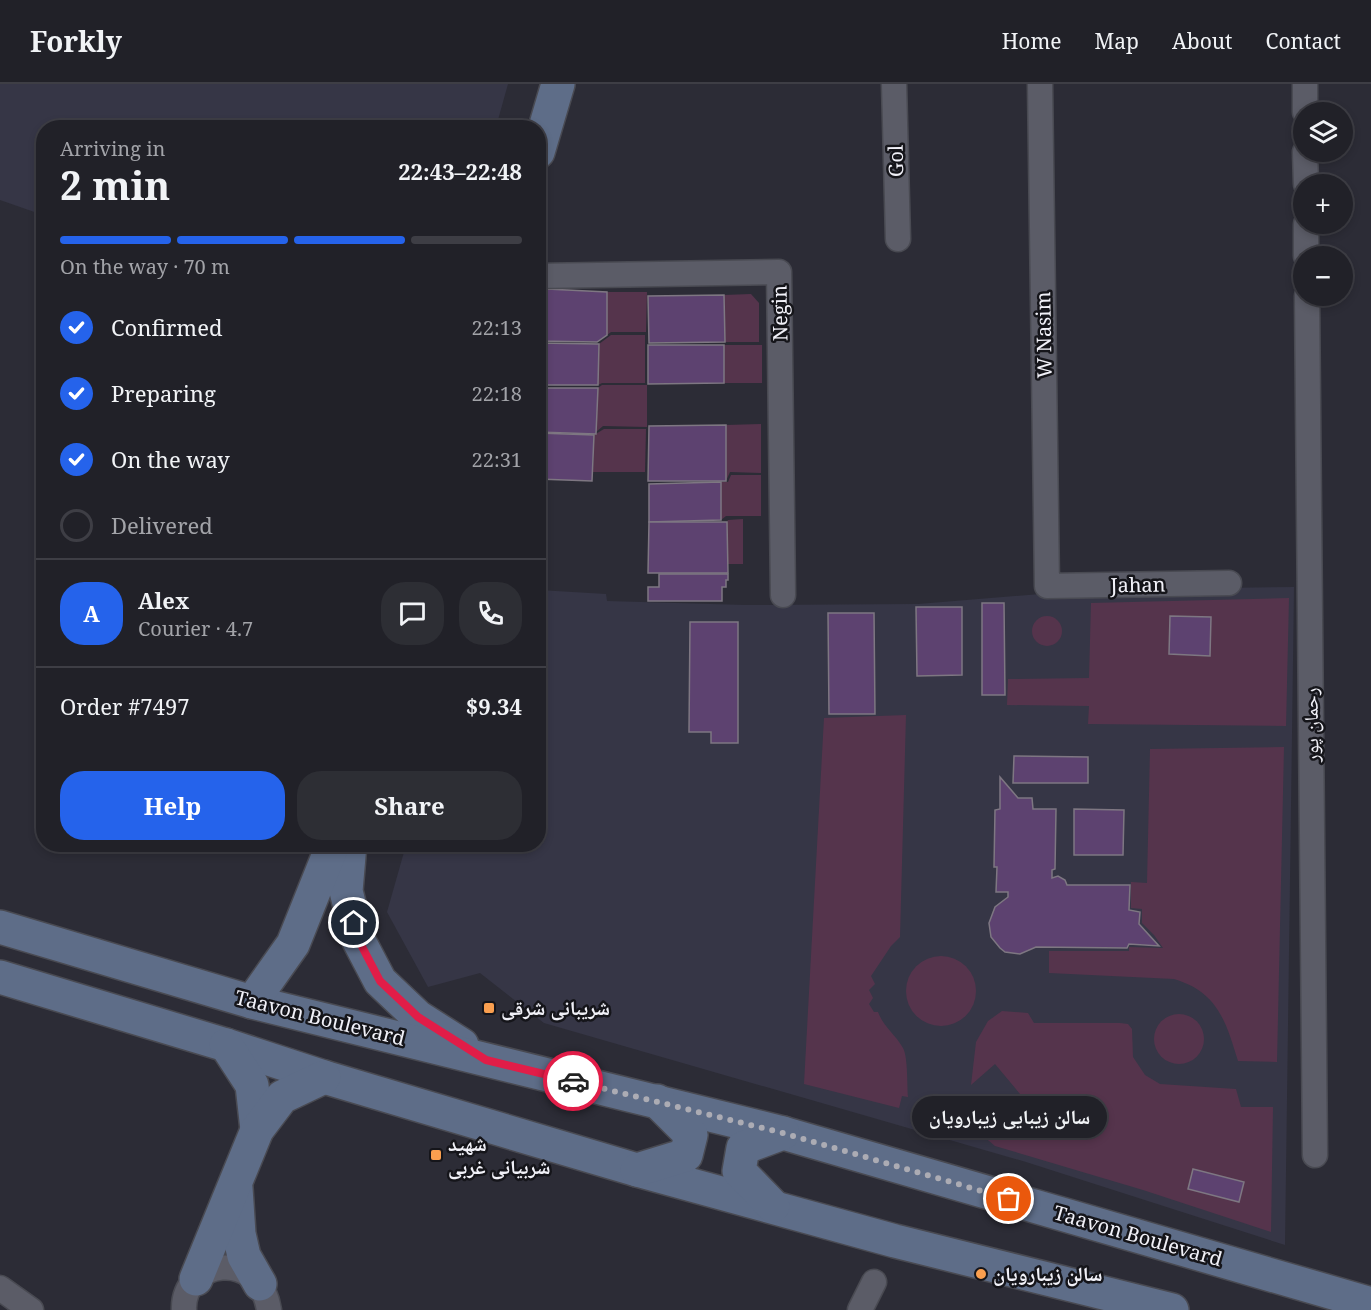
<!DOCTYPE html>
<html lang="en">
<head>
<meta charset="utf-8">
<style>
	:root { --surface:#212128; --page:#2d2e34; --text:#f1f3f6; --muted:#a2a3a8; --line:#3e3e45; --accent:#2563eb }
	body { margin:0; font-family:"Noto Serif","Noto Naskh Arabic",serif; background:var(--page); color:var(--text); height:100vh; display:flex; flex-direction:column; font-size:22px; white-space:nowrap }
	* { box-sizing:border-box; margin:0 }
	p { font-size:20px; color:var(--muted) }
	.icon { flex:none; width:33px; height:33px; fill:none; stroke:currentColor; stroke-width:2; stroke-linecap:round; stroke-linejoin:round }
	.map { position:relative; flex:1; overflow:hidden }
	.details { position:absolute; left:36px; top:36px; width:510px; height:732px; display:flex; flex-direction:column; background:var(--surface); border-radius:24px; box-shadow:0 3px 9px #0003,0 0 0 2px var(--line) }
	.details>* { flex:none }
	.tools { position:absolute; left:1293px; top:18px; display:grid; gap:12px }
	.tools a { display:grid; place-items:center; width:60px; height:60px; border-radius:50%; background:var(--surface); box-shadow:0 3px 9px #0003,0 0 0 2px var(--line); font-size:30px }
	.pin { position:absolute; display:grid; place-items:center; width:51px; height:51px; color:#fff; margin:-26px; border:3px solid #fff; border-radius:50%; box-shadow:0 2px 6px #0007 }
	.courier { position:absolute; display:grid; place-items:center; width:60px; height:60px; margin:-30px; border:4px solid #e11d48; border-radius:50%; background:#fff; color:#222; box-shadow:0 2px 8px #0007 }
	.bubble { position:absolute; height:42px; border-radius:21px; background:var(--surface); box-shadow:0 3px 9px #0003,0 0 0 2px var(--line); font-size:20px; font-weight:700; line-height:42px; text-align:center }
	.head em { font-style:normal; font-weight:700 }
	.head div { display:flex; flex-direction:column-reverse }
	.head { display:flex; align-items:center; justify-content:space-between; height:102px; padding:0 24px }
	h1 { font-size:39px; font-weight:700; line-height:45px }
	.bar { display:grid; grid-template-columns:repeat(4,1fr); gap:9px 6px; align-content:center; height:72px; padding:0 24px }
	.bar i { height:8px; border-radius:4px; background:var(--line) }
	.bar .current { background:var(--accent) }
	.bar p { grid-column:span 4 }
	.line { display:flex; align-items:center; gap:15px; padding:0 24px; border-top:2px solid var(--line) }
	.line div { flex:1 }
	.round { display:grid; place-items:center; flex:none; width:63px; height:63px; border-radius:24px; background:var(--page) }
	ol { padding:0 24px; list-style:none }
	li { display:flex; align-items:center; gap:18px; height:66px }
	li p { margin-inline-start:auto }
	li .icon { padding:6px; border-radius:50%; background:var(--accent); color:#fff; stroke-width:4 }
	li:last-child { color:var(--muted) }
	li i { width:33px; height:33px; border:3px solid var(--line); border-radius:50% }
	.action { display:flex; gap:12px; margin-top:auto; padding:12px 24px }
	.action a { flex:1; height:69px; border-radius:24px; background:var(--accent); color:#fff; font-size:24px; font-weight:700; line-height:69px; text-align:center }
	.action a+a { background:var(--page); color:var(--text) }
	header { display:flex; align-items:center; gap:36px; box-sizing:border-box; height:84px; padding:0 30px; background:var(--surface); border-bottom:2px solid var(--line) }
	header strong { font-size:28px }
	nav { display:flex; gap:33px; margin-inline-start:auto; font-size:21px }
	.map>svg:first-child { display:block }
</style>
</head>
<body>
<header>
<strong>Forkly</strong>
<nav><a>Home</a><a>Map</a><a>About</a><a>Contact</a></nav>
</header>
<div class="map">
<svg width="1371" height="1226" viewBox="0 0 1371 1226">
	<rect width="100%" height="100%" fill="#2c2c36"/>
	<!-- built -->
	<g fill="#363646">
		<path d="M 0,0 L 508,0 L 496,43 L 44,44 L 43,131 L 0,116 Z"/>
		<path d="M 1294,503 L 1285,1161 L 1026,1078 L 544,939 L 480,889 L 428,903 L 387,828 L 406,761 L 538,760 L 539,506 L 606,510 L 607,517 L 745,521 L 918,520 L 1090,506 Z"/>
	</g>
	<!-- green -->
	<g fill="#55344c">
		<path d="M 607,208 L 647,208 L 646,248 L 611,248 L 607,251 Z"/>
		<path d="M 751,210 L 759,219 L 759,258 L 725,258 L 724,211 Z"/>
		<path d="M 611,251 L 645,251 L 645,299 L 602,299 L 598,301 L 599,260 Z"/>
		<rect x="724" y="261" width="38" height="38"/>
		<path d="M 602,301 L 647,301 L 647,343 L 603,342 L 596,348 L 598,304 Z"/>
		<path d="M 761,340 L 761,389 L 730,388 L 726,397 L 726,341 Z"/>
		<path d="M 604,345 L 646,345 L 645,388 L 593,388 L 594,351 Z"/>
		<path d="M 731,391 L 761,391 L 761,432 L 726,432 L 721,436 L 721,398 L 728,398 Z"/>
		<path d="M 743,435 L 743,480 L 728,480 L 727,438 L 728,436 Z"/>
		<path d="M 1289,514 L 1286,642 L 1088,640 L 1089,622 L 1007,621 L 1008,595 L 1089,594 L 1091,519 Z"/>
		<circle cx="1047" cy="547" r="15"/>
		<path d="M 906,631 L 900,853 L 891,862 L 871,892 L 875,900 L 869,906 L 873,914 L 869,920 L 874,928 L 878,928 C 883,942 895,950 903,964 C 908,973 907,1001 908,1013 L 902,1012 L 899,1024 L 804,1000 L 824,634 Z"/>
		<path d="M 1284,663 L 1277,978 L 1238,977 C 1226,938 1218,908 1174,895 L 1049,889 L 1049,867 L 1129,867 L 1129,863 L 1163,864 L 1154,851 L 1142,839 L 1142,825 L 1131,824 L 1131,798 L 1147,799 L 1150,665 Z"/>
		<circle cx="941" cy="907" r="35"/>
		<path d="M 1002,927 L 1028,929 L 1034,939 L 1120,939 L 1128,940 L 1132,945 L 1133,973 L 1145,991 L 1160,1000 L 1236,1005 L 1241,1023 L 1273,1023 L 1271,1148 L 1143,1106 L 995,1062 L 970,1041 L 965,1030 L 977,1018 L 993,1035 L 1020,1010 L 995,980 L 971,1001 L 976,958 L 988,937 Z"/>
		<circle cx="1179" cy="955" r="25"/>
	</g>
	<!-- building -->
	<g fill="#5d4270" stroke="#7e7782" stroke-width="1.5">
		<path d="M 547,205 L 607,208 L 607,251 L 597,258 L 538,257 L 538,208 Z"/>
		<path d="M 724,211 L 725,258 L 649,259 L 648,212 Z"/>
		<path d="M 538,259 L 599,260 L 598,301 L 538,301 Z"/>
		<path d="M 648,261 L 724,261 L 724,299 L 648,300 Z"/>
		<path d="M 538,304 L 598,304 L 596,350 L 538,348 Z"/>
		<path d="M 726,341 L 726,397 L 648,397 L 649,342 Z"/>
		<path d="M 538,349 L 594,351 L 592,397 L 538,395 Z"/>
		<path d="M 721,398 L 721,436 L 649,438 L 649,400 Z"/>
		<path d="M 649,438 L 727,438 L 728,489 L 648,489 Z"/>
		<path d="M 659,490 L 728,490 L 728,496 L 726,496 L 726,503 L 722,503 L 722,517 L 648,517 L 648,503 L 659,503 Z"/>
		<path d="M 982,519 L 1004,519 L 1005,611 L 982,611 Z"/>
		<path d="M 916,523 L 962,523 L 962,591 L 917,592 Z"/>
		<path d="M 828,529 L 874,529 L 875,630 L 829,630 Z"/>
		<path d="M 1170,532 L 1211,533 L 1210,572 L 1169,570 Z"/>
		<path d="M 690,538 L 738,538 L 738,659 L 711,659 L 711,648 L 689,648 Z"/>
		<path d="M 1014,672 L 1088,673 L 1088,699 L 1013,699 Z"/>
		<path d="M 1000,693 L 1018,714 L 1032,714 L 1033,725 L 1056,725 L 1055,785 L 1052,786 L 1052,794 L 1058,792 L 1065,796 L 1067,801 L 1130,801 L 1129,826 L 1140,828 L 1139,840 L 1159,862 L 1129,860 L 1127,864 L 1036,863 L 1020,870 L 1005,868 L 1000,864 L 991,853 L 989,839 L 995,823 L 1008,813 L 1008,808 L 996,808 L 997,783 L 994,783 L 995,726 L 1000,725 Z"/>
		<path d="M 1074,725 L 1124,726 L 1123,771 L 1074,771 Z"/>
		<path d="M 1193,1085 L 1244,1098 L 1239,1118 L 1188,1105 Z"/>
	</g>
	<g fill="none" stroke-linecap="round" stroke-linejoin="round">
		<defs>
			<g id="street">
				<path d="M 894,0 L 898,155"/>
				<path d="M 1040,0 L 1047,502 L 1229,499"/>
				<path d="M 1305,0 L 1305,28"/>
				<path d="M 1305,68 L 1306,100"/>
				<path d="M 1306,140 L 1306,172"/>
				<path d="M 538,192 L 779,188 L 783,511"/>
				<path d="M 1307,212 L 1315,1071"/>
				<path d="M 0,1204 L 31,1226"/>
				<path d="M 184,1226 C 182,1176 259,1163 269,1226"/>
				<path d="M 860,1226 L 874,1198"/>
			</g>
			<g id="secondary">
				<path d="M 538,68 L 558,0"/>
				<path d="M 350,760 L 346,807 L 358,855 L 380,897 L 418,933 L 462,961"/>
				<path d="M 0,843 L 252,918 L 783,1049 L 1371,1220"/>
				<path d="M 0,893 L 226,961 L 324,993 L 637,1086 L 895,1157 L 1172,1226"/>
				<path d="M 252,918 L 293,860 L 333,760"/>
				<path d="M 226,961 L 252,1001 L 257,1046"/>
				<path d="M 637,1086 L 686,1071 L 691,1051 L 657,1017"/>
				<path d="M 236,1104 L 239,1150 L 244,1172 L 260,1200"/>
				<path d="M 773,1122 L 739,1087 L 743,1064 L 783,1049"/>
				<path d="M 196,1195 L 257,1046 L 282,1013 L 324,993"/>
			</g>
		</defs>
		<!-- street casing -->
		<use href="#street" stroke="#494a52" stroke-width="27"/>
		<!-- secondary casing -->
		<use href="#secondary" stroke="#494a52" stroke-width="36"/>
		<!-- street -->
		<use href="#street" stroke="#5b5c67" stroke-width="24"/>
		<!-- secondary -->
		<use href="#secondary" stroke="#5e6d88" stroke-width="33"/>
	</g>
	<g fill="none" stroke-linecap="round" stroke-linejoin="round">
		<!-- done -->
		<path stroke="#acacb4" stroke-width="6" stroke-dasharray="0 10.8" d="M 573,997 L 783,1049 L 1009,1115"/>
		<!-- route -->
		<path stroke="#e11d48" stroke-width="8" d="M 354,839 L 358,855 L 380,897 L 418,933 L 486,976 L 573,997"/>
	</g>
	<!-- markers -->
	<g fill="#fa9f4f" stroke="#15151a" stroke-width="2">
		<rect x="483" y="918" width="12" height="12" rx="3"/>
		<rect x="430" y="1065" width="12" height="12" rx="3"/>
		<circle cx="981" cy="1190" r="6"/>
	</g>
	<g text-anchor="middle" stroke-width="5" stroke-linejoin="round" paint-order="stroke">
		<!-- street labels -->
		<g font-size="20" fill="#f1f1f8" stroke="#15151a">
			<text transform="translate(896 77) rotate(-91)" y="7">Gol</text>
			<text transform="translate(780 229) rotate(-91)" y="7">Negin</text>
			<text transform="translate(1044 251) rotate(-91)" y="7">W Nasim</text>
			<text transform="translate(1138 501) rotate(-1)" y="7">Jahan</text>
			<text transform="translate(1311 641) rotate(-91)" y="7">رحمان پور</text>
			<text transform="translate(320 934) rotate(14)" y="7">Taavon Boulevard</text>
			<text transform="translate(1138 1152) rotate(16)" y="7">Taavon Boulevard</text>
		</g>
		<!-- poi labels -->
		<g font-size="20" font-weight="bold" fill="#f1f1f8" stroke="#15151a" text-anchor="start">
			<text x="501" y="931">شریبانی شرقی</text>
			<text x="448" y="1067">شهید<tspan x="448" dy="23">شربیانی غربی</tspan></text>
			<text x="993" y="1197">سالن زیبارویان</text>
		</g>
	</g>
</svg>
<div class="tools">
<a><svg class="icon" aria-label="layers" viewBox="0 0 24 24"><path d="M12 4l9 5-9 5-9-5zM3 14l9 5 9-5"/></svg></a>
<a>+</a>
<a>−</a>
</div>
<div class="pin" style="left:1009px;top:1115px;background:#ea580c"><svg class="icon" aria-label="bag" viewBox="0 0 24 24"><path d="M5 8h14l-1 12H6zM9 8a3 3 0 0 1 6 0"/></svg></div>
<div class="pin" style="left:354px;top:839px;background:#1f2937"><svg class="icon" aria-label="home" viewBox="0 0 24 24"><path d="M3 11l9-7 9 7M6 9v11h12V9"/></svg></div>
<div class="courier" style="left:573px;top:997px"><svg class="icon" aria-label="car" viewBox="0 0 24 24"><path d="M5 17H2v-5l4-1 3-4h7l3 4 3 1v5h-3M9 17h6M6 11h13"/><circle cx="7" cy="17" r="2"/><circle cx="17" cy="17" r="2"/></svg></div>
<div class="bubble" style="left:912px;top:1012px;width:195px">سالن زیبایی زیبارویان</div>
<section class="details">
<div class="head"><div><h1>2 min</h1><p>Arriving in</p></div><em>22:43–22:48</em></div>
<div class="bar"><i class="current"></i><i class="current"></i><i class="current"></i><i></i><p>On the way · 70 m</p></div>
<ol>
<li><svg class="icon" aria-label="check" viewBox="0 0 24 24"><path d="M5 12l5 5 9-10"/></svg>Confirmed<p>22:13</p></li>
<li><svg class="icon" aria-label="check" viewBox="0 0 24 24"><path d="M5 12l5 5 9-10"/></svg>Preparing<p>22:18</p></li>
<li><svg class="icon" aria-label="check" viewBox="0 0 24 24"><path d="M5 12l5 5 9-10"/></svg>On the way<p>22:31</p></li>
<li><i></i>Delivered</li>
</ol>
<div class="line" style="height:108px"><b class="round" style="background:var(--accent);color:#fff">A</b><div><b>Alex</b><p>Courier · 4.7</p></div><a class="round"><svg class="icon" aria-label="chat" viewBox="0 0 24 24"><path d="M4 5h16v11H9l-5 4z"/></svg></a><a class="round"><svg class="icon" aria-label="phone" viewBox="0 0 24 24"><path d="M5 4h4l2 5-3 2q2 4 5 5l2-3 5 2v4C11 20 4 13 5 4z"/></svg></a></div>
<div class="line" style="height:78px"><div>Order #7497</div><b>$9.34</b></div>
<div class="action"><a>Help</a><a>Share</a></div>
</section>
</div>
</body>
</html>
